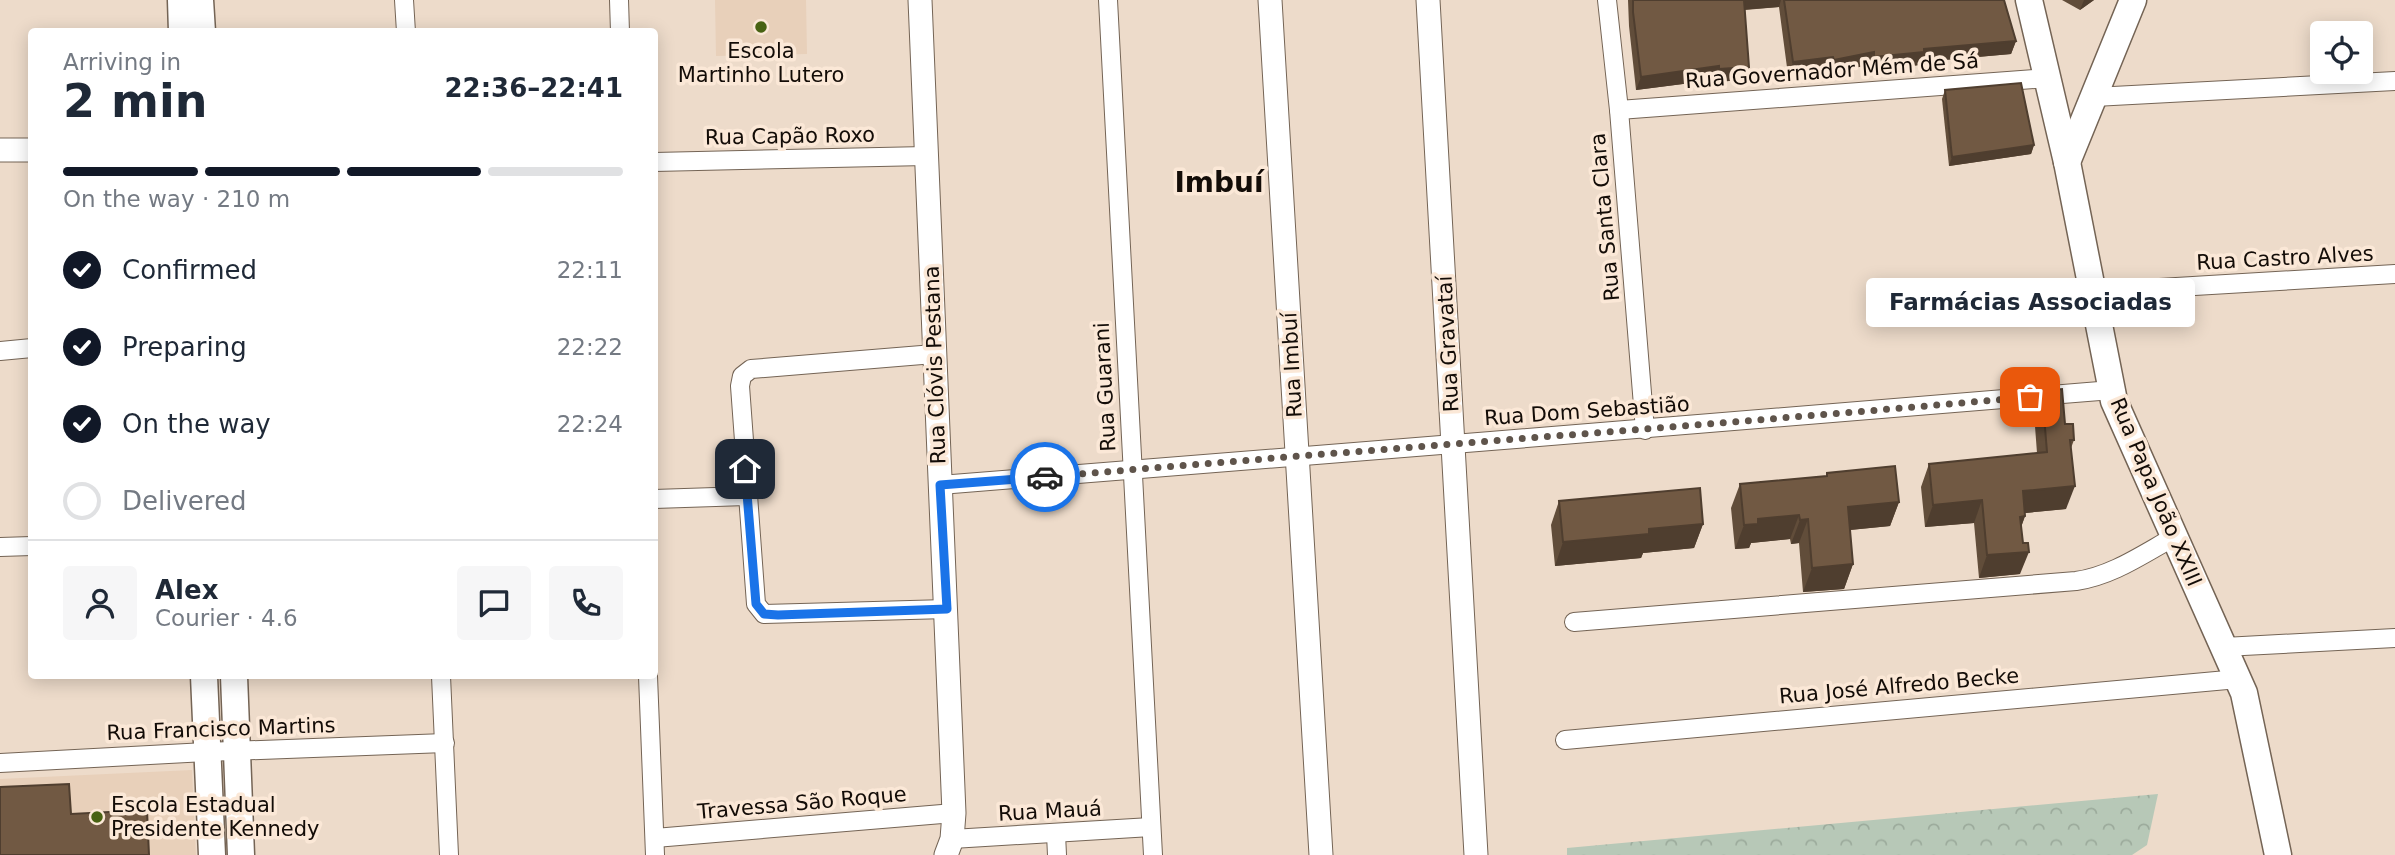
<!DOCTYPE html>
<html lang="en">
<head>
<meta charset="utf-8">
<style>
	:root { --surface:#fff; --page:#f6f6f7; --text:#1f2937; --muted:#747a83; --line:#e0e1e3; --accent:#111827 }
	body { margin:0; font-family:"DejaVu Sans",sans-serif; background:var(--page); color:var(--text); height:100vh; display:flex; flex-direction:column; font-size:26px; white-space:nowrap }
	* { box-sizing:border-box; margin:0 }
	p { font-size:23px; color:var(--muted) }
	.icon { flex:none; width:38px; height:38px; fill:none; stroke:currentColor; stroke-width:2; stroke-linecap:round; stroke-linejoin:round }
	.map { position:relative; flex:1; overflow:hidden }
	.drawer { position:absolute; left:28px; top:28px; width:630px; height:651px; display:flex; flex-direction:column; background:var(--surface); border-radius:7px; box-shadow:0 4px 18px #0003 }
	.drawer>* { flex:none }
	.fabs { position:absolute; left:2310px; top:21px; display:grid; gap:14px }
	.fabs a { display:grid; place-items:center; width:63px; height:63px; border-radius:7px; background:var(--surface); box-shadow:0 4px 18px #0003; font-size:35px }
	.pin { position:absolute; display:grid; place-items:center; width:60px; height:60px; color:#fff; margin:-30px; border-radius:14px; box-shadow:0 4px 10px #0006 }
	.courier { position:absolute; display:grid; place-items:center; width:70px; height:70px; margin:-35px; border:5px solid #1a73e8; border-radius:50%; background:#fff; color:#222; box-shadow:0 2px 9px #0007 }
	.bubble { position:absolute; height:49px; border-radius:7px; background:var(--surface); box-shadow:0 4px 18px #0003; font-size:23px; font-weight:600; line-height:49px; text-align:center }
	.head em { font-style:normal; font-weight:600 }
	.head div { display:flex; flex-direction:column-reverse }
	.head { display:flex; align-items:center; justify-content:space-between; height:119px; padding:0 35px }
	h1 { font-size:46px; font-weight:600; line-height:52px }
	.bar { display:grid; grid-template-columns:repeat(4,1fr); gap:10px 7px; align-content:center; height:84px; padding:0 35px }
	.bar i { height:9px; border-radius:5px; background:var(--line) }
	.bar .selected { background:var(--accent) }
	.bar p { grid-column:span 4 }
	.line { display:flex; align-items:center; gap:18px; padding:0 35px; border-top:2px solid var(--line) }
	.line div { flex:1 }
	.round { display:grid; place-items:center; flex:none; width:74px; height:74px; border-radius:7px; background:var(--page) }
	ol { padding:0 35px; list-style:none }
	li { display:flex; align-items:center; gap:21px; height:77px }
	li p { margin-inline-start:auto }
	li .icon { padding:7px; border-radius:50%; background:var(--accent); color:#fff; stroke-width:4 }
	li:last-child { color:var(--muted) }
	li i { width:38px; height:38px; border:4px solid var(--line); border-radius:50% }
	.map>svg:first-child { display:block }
</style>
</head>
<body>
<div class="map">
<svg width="2395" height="855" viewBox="0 0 2395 855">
	<defs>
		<pattern id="forest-crowns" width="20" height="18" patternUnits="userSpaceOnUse" patternTransform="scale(1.75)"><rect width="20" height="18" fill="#b7c8b7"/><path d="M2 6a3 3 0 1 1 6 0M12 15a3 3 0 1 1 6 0" fill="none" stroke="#9cab9c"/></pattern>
	</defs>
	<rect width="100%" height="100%" fill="#eddbca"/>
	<!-- built -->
	<g fill="#e8d0ba">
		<path d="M 715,0 L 806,0 L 807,54 L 716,56 Z"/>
		<path d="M 192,770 L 196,855 L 0,855 L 0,779 Z"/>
	</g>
	<!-- forest -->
	<path fill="url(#forest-crowns)" d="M 2158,794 L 2147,845 L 2132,855 L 1567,855 L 1567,848 Z"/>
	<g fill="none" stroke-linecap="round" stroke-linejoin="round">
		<defs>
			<g id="minor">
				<path d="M 404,0 L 406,32"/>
				<path d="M 619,0 L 620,32"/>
				<path d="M 1108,0 L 1153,855"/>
				<path d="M 1607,0 L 1619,110 L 1645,430"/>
				<path d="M 2094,97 L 2395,81"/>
				<path d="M 1619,110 L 2048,78"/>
				<path d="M 654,162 L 926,156"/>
				<path d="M 2093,292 L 2395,274"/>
				<path d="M 0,351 L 32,348"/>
				<path d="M 934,354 L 751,369 L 742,376 L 740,386 L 756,604 L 764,614 L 947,609"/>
				<path d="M 940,485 C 1331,453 1721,424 2112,390"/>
				<path d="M 654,499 L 746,496"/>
				<path d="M 0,547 L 32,546"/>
				<path d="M 1574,622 L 2076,581 C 2112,576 2143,554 2174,537"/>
				<path d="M 2224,647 L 2395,638"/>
				<path d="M 441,676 L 449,855"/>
				<path d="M 648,676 L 655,855"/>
				<path d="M 1565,740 L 2238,679"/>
				<path d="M 0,763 L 206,752 L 445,743"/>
				<path d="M 1056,834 L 1057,855"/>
				<path d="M 655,838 L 954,813"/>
				<path d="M 952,839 L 1151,827"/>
			</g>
			<g id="tertiary">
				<path d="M 920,0 L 954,813 L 952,839 L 946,855"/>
				<path d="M 1270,0 L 1321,855"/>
				<path d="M 1428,0 L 1476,855"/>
				<path d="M 0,150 L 32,150"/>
			</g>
			<g id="secondary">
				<path d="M 181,0 L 182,32"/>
				<path d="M 200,0 L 202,32"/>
				<path d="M 2029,0 L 2067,162 L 2114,401 L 2244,693 L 2278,855"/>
				<path d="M 2067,162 L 2133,0"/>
				<path d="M 204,676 L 212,855"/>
				<path d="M 234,676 L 241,855"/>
			</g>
		</defs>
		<!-- minor casing -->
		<use href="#minor" stroke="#746455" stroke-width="20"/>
		<!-- tertiary casing -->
		<use href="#tertiary" stroke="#746455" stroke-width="25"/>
		<!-- secondary casing -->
		<use href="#secondary" stroke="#746455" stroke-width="29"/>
		<!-- minor -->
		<use href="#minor" stroke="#fff" stroke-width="18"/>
		<!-- tertiary -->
		<use href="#tertiary" stroke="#fff" stroke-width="23"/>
		<!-- secondary -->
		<use href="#secondary" stroke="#fff" stroke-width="26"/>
	</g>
	<!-- wall -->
	<g fill="#614d3a">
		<path d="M 1628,0 L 2004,0 L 2016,41 L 2011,54 L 1921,62 L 1920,65 L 1869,70 L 1869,65 L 1829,73 L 1828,70 L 1788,75 L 1779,7 L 1745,10 L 1749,67 L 1744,80 L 1714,82 L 1714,80 L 1636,90 L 1629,26 Z"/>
		<path d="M 2062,0 L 2094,0 L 2080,10 Z"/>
		<path d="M 1945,90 L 2034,145 L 2031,154 L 1949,166 L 1942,99 Z"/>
		<path d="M 2042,391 L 2065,424 L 2074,440 L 2071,448 L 2066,509 L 2025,513 L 2025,516 L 2021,527 L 2020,574 L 1979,578 L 1974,523 L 1925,527 L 1921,487 L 1929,464 L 2037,453 L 2034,413 Z"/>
		<path d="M 1827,473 L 1899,502 L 1890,526 L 1850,530 L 1853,564 L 1844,589 L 1803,592 L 1799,543 L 1791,544 L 1790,539 L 1751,543 L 1749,548 L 1735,549 L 1731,508 L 1740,484 L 1826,476 Z"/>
		<path d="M 1559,501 L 1703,524 L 1694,548 L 1643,553 L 1641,558 L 1555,566 L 1551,525 Z"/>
	</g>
	<!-- shaded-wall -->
	<g fill="#4f3e2f">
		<path d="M 1743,0 L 1781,0 L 1779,7 L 1739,10 Z"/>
		<path d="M 2084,0 L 2094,0 L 2080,10 Z"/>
		<path d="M 2016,41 L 2011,54 L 1921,62 L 1920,65 L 1869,70 L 1874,57 L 1924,49 Z"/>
		<path d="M 1874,52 L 1869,65 L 1829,73 L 1834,60 Z"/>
		<path d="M 1833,57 L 1828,70 L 1788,75 L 1793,62 Z"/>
		<path d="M 1719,66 L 1714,80 L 1636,90 L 1641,77 Z"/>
		<path d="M 1749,67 L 1744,80 L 1714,82 L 1719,69 Z"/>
		<path d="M 2034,145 L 2031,154 L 1949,166 L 1952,157 Z"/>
		<path d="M 2075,486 L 2066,509 L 2015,514 L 2023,491 Z"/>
		<path d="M 1982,500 L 1974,523 L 1925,527 L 1933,505 Z"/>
		<path d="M 1899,502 L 1890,526 L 1839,531 L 1848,507 Z"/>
		<path d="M 1799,515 L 1790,539 L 1751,543 L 1749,548 L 1735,549 L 1744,525 L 1758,519 Z"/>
		<path d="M 2025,516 L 2017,539 L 2020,517 Z"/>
		<path d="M 1808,519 L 1799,543 L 1791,544 L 1800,520 Z"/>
		<path d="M 1703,524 L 1694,548 L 1643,553 L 1641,558 L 1555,566 L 1563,542 L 1649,529 Z"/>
		<path d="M 2029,552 L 2020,574 L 1979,578 L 1987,555 Z"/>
		<path d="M 1853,564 L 1844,589 L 1803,592 L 1812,568 Z"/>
	</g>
	<!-- building -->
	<g fill="#715943" stroke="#4f3e2f" stroke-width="2">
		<path d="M 1633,0 L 1744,0 L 1749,67 L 1719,69 L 1719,66 L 1641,77 L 1633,12 Z"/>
		<path d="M 1784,0 L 2004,0 L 2016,41 L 1924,49 L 1924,52 L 1874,57 L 1874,52 L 1834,60 L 1833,57 L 1793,62 Z"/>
		<path d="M 2021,83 L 2034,145 L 1952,157 L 1945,90 Z"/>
		<path d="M 2062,389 L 2065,424 L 2073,424 L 2074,440 L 2070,440 L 2075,486 L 2023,491 L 2025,516 L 2020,517 L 2023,543 L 2028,543 L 2029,552 L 1987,555 L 1982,500 L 1933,505 L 1929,464 L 2047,452 L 2042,391 Z"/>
		<path d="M 1895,466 L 1899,502 L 1848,507 L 1853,564 L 1812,568 L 1808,519 L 1800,520 L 1799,515 L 1758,519 L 1758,524 L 1744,525 L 1740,484 L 1827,476 L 1827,473 Z"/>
		<path d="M 1700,488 L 1703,524 L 1649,529 L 1649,534 L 1563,542 L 1559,501 Z"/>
		<path d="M 69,784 L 71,814 L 147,810 L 149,855 L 0,855 L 0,787 Z"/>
	</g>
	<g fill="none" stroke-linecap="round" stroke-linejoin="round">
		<!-- done -->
		<path stroke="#5f544b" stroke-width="7" stroke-dasharray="0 12.6" d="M 1045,477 C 1373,449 1702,426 2030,397"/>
		<!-- route -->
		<path stroke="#1a73e8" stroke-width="9" d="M 745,469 L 756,604 L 764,614 L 778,615 L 947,609 L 940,485 L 1045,477"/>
	</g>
	<!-- markers -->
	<g fill="#486212" stroke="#fbe8d7" stroke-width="2.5">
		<circle cx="761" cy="27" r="7"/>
		<circle cx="97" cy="817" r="7"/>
	</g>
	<g text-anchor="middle" stroke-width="7" stroke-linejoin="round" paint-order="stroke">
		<!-- poi labels -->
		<g font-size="21" fill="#130c07" stroke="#fbe8d7">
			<text x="761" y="58">Escola<tspan x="761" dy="24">Martinho Lutero</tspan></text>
			<text x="111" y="812" text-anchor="start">Escola Estadual<tspan x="111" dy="24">Presidente Kennedy</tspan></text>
		</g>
		<!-- street labels -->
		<g font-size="21" fill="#130c07" stroke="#fbe8d7">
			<text transform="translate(1832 71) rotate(-4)" y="7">Rua Governador Mém de Sá</text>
			<text transform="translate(790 136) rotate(-1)" y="7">Rua Capão Roxo</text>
			<text transform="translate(1605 217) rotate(-95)" y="7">Rua Santa Clara</text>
			<text transform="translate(2285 258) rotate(-3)" y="7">Rua Castro Alves</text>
			<text transform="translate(1448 344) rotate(-93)" y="7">Rua Gravataí</text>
			<text transform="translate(935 365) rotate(-92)" y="7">Rua Clóvis Pestana</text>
			<text transform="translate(1292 365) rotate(-93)" y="7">Rua Imbuí</text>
			<text transform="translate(1105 387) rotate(-93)" y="7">Rua Guarani</text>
			<text transform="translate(1587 411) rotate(-4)" y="7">Rua Dom Sebastião</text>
			<text transform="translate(2156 492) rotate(67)" y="7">Rua Papa João XXIII</text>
			<text transform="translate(1899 686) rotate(-5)" y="7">Rua José Alfredo Becke</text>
			<text transform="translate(221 729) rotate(-2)" y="7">Rua Francisco Martins</text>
			<text transform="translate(802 803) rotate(-5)" y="7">Travessa São Roque</text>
			<text transform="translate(1050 811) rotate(-3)" y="7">Rua Mauá</text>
		</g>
		<!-- district labels -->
		<g font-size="28" font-weight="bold" fill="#130c07" stroke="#fbe8d7">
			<text x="1219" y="192">Imbuí</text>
		</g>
	</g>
</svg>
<div class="fabs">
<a><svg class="icon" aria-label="locate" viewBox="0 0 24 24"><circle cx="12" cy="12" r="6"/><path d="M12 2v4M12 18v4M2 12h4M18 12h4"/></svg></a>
</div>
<div class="pin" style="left:2030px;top:397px;background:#ea580c"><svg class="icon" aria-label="bag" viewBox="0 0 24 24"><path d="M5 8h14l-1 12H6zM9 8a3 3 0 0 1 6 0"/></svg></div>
<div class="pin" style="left:745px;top:469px;background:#1f2937"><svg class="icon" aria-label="home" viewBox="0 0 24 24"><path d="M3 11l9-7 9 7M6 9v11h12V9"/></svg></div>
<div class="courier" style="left:1045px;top:477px"><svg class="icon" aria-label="car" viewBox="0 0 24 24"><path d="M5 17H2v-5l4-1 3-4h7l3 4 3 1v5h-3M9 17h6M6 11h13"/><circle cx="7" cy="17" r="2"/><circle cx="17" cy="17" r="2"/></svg></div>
<div class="bubble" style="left:1866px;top:278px;width:329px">Farmácias Associadas</div>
<section class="drawer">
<div class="head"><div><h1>2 min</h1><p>Arriving in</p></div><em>22:36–22:41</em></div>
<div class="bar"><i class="selected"></i><i class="selected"></i><i class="selected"></i><i></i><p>On the way · 210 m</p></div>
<ol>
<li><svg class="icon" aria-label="check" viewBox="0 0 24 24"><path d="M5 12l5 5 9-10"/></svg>Confirmed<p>22:11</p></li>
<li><svg class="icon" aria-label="check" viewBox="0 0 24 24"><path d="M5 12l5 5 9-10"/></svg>Preparing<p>22:22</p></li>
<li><svg class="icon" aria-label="check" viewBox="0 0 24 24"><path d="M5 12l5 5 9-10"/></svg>On the way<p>22:24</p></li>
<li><i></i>Delivered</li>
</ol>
<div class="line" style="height:126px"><a class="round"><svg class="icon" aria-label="person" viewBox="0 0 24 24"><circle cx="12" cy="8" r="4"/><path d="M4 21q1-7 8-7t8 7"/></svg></a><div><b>Alex</b><p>Courier · 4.6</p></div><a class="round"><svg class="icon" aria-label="chat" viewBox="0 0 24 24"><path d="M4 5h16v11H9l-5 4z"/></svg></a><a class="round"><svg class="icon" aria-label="phone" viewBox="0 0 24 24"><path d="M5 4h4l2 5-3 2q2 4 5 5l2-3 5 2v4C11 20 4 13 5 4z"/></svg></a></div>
</section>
</div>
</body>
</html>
